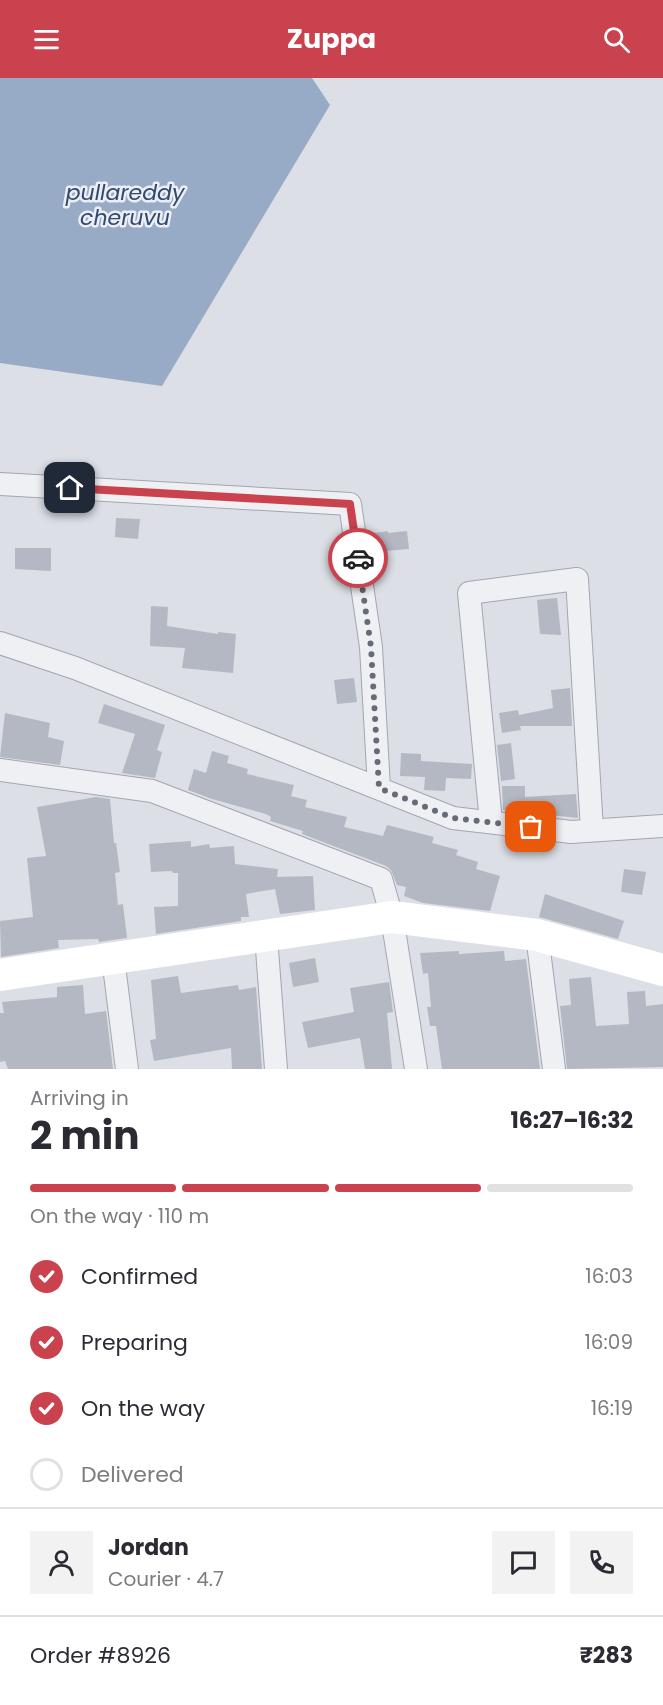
<!DOCTYPE html>
<html lang="en">
<head>
<meta charset="utf-8">
<style>
	:root { --surface:#fff; --page:#f2f2f3; --text:#2b2b33; --muted:#7c7c81; --line:#e1e1e2; --accent:#ca424e }
	body { margin:0; font-family:Poppins,sans-serif; background:var(--page); color:var(--text); height:100vh; display:flex; flex-direction:column; font-size:22px; white-space:nowrap }
	* { box-sizing:border-box; margin:0 }
	p { font-size:20px; color:var(--muted) }
	.icon { flex:none; width:33px; height:33px; fill:none; stroke:currentColor; stroke-width:2; stroke-linecap:round; stroke-linejoin:round }
	.map { position:relative; height:991px; overflow:hidden }
	.panel { display:flex; flex-direction:column; background:var(--surface); flex:1 }
	.panel>* { flex:none }
	.pin { position:absolute; display:grid; place-items:center; width:51px; height:51px; color:#fff; margin:-26px; border-radius:12px; box-shadow:0 3px 9px #0006 }
	.courier { position:absolute; display:grid; place-items:center; width:60px; height:60px; margin:-30px; border:4px solid #ca424e; border-radius:50%; background:#fff; color:#222; box-shadow:0 2px 8px #0007 }
	.summary em { font-style:normal; font-weight:700 }
	.summary div { display:flex; flex-direction:column-reverse }
	.summary { display:flex; align-items:center; justify-content:space-between; height:102px; padding:0 30px }
	h1 { font-size:39px; font-weight:700; line-height:45px }
	.bar { display:grid; grid-template-columns:repeat(4,1fr); gap:9px 6px; align-content:center; height:72px; padding:0 30px }
	.bar i { height:8px; border-radius:4px; background:var(--line) }
	.bar .on { background:var(--accent) }
	.bar p { grid-column:span 4 }
	.line { display:flex; align-items:center; gap:15px; padding:0 30px; border-top:2px solid var(--line) }
	.line div { flex:1 }
	.round { display:grid; place-items:center; flex:none; width:63px; height:63px; border-radius:0px; background:var(--page) }
	ol { padding:0 30px; list-style:none }
	li { display:flex; align-items:center; gap:18px; height:66px }
	li p { margin-inline-start:auto }
	li .icon { padding:6px; border-radius:50%; background:var(--accent); color:#fff; stroke-width:4 }
	li:last-child { color:var(--muted) }
	li i { width:33px; height:33px; border:3px solid var(--line); border-radius:50% }
	header { display:flex; justify-content:space-between; align-items:center; height:78px; padding:0 30px; background:var(--accent); color:#fff; font-size:27px; font-weight:700 }
	.map>svg:first-child { display:block }
</style>
</head>
<body>
<header><svg class="icon" aria-label="menu" viewBox="0 0 24 24"><path d="M4 6h16M4 12h16M4 18h16"/></svg>Zuppa<svg class="icon" aria-label="search" viewBox="0 0 24 24"><circle cx="10" cy="10" r="6"/><path d="M15 15l6 6"/></svg></header>
<div class="map">
<svg width="663" height="991" viewBox="0 0 663 991">
	<rect width="100%" height="100%" fill="#dcdfe6"/>
	<!-- water -->
	<path fill="#97abc6" d="M 0,0 L 312,0 L 330,27 L 162,308 L 0,285 Z"/>
	<!-- building -->
	<g fill="#b3b8c2">
		<path d="M 116,440 L 140,441 L 138,461 L 115,459 Z"/>
		<path d="M 388,453 L 388,455 L 407,453 L 409,471 L 372,474 L 369,456 Z"/>
		<path d="M 15,470 L 51,470 L 51,493 L 15,491 Z"/>
		<path d="M 557,520 L 561,557 L 540,556 L 537,522 Z"/>
		<path d="M 151,528 L 168,529 L 167,548 L 218,556 L 218,554 L 236,556 L 233,595 L 182,590 L 185,570 L 150,568 Z"/>
		<path d="M 354,600 L 357,624 L 337,626 L 334,602 Z"/>
		<path d="M 570,610 L 572,648 L 520,648 L 521,652 L 502,655 L 499,635 L 518,632 L 519,637 L 553,630 L 551,612 Z"/>
		<path d="M 104,626 L 165,647 L 157,672 L 162,674 L 155,700 L 122,695 L 135,656 L 98,645 Z"/>
		<path d="M 5,635 L 50,645 L 48,659 L 64,663 L 60,687 L 0,679 Z"/>
		<path d="M 511,665 L 515,701 L 501,703 L 497,667 Z"/>
		<path d="M 212,673 L 229,678 L 227,685 L 248,691 L 247,696 L 294,707 L 291,718 L 307,722 L 305,729 L 347,739 L 344,749 L 383,758 L 387,747 L 434,759 L 432,765 L 458,772 L 456,777 L 478,784 L 476,791 L 500,798 L 490,833 L 423,825 L 404,818 L 406,809 L 397,807 L 391,792 L 386,788 L 302,756 L 303,753 L 270,743 L 271,739 L 266,736 L 212,721 L 188,712 L 194,691 L 206,695 Z"/>
		<path d="M 401,675 L 421,676 L 421,683 L 472,686 L 471,701 L 446,700 L 445,713 L 424,712 L 425,699 L 400,698 Z"/>
		<path d="M 502,708 L 525,708 L 525,719 L 576,716 L 578,740 L 503,732 Z"/>
		<path d="M 96,719 L 110,721 L 114,765 L 116,765 L 120,794 L 115,795 L 118,827 L 123,826 L 127,860 L 99,864 L 98,861 L 58,862 L 59,870 L 1,879 L 0,843 L 33,839 L 27,780 L 46,778 L 37,729 Z"/>
		<path d="M 191,763 L 191,769 L 209,766 L 210,770 L 234,768 L 235,786 L 278,791 L 277,799 L 313,798 L 315,832 L 280,836 L 275,811 L 246,816 L 249,839 L 241,839 L 241,843 L 156,856 L 154,829 L 178,828 L 178,795 L 173,795 L 172,793 L 151,794 L 149,766 Z"/>
		<path d="M 624,791 L 646,794 L 642,817 L 621,814 Z"/>
		<path d="M 545,816 L 624,843 L 618,861 L 539,839 Z"/>
		<path d="M 459,873 L 459,876 L 504,873 L 505,883 L 526,881 L 540,991 L 442,991 L 436,948 L 430,948 L 427,929 L 431,929 L 428,895 L 423,896 L 420,875 Z"/>
		<path d="M 315,880 L 319,904 L 293,909 L 289,885 Z"/>
		<path d="M 178,898 L 181,915 L 238,907 L 239,912 L 256,909 L 262,991 L 232,991 L 231,970 L 154,983 L 150,962 L 156,961 L 151,902 Z"/>
		<path d="M 591,899 L 596,948 L 629,946 L 627,914 L 645,913 L 646,928 L 663,926 L 663,989 L 567,991 L 560,928 L 571,927 L 569,901 Z"/>
		<path d="M 389,904 L 393,934 L 387,935 L 392,991 L 365,991 L 360,960 L 308,970 L 302,944 L 354,934 L 350,910 Z"/>
		<path d="M 83,907 L 85,936 L 106,933 L 113,991 L 8,991 L 5,983 L 0,984 L 0,935 L 4,935 L 2,924 L 57,919 L 57,909 Z"/>
	</g>
	<g fill="none" stroke-linecap="round" stroke-linejoin="round">
		<defs>
			<g id="minor">
				<path d="M 0,406 L 350,426 L 371,569 L 379,710"/>
				<path d="M 0,565 L 75,590 L 453,740 L 571,754 L 663,748"/>
				<path d="M 0,692 L 152,713 L 381,801 L 392,839 L 416,991"/>
				<path d="M 491,744 L 469,515 L 577,501 L 592,752"/>
				<path d="M 537,857 L 554,991"/>
				<path d="M 266,858 L 276,991"/>
				<path d="M 113,880 L 127,991"/>
			</g>
		</defs>
		<!-- minor casing -->
		<use href="#minor" stroke="#a2a6b0" stroke-width="24"/>
		<!-- minor -->
		<use href="#minor" stroke="#eef0f4" stroke-width="22"/>
		<!-- secondary -->
		<path stroke="#fff" stroke-width="32" d="M 0,897 L 392,839 L 537,857 L 663,892"/>
	</g>
	<g fill="none" stroke-linecap="round" stroke-linejoin="round">
		<!-- done -->
		<path stroke="#666b78" stroke-width="6" stroke-dasharray="0 10.8" d="M 358,480 L 371,569 L 379,710 L 453,740 L 531,749"/>
		<!-- route -->
		<path stroke="#ca424e" stroke-width="8" d="M 70,410 L 350,426 L 358,480"/>
	</g>
	<g text-anchor="middle" stroke-width="5" stroke-linejoin="round" paint-order="stroke">
		<!-- water labels -->
		<g font-size="22" font-style="italic" fill="#31496e" stroke="#ebeef4">
			<text x="125" y="122">pullareddy<tspan x="125" dy="25">cheruvu</tspan></text>
		</g>
	</g>
</svg>
<div class="pin" style="left:531px;top:749px;background:#ea580c"><svg class="icon" aria-label="bag" viewBox="0 0 24 24"><path d="M5 8h14l-1 12H6zM9 8a3 3 0 0 1 6 0"/></svg></div>
<div class="pin" style="left:70px;top:410px;background:#1f2937"><svg class="icon" aria-label="home" viewBox="0 0 24 24"><path d="M3 11l9-7 9 7M6 9v11h12V9"/></svg></div>
<div class="courier" style="left:358px;top:480px"><svg class="icon" aria-label="car" viewBox="0 0 24 24"><path d="M5 17H2v-5l4-1 3-4h7l3 4 3 1v5h-3M9 17h6M6 11h13"/><circle cx="7" cy="17" r="2"/><circle cx="17" cy="17" r="2"/></svg></div>
</div>
<section class="panel">
<div class="summary"><div><h1>2 min</h1><p>Arriving in</p></div><em>16:27–16:32</em></div>
<div class="bar"><i class="on"></i><i class="on"></i><i class="on"></i><i></i><p>On the way · 110 m</p></div>
<ol>
<li><svg class="icon" aria-label="check" viewBox="0 0 24 24"><path d="M5 12l5 5 9-10"/></svg>Confirmed<p>16:03</p></li>
<li><svg class="icon" aria-label="check" viewBox="0 0 24 24"><path d="M5 12l5 5 9-10"/></svg>Preparing<p>16:09</p></li>
<li><svg class="icon" aria-label="check" viewBox="0 0 24 24"><path d="M5 12l5 5 9-10"/></svg>On the way<p>16:19</p></li>
<li><i></i>Delivered</li>
</ol>
<div class="line" style="height:108px"><a class="round"><svg class="icon" aria-label="person" viewBox="0 0 24 24"><circle cx="12" cy="8" r="4"/><path d="M4 21q1-7 8-7t8 7"/></svg></a><div><b>Jordan</b><p>Courier · 4.7</p></div><a class="round"><svg class="icon" aria-label="chat" viewBox="0 0 24 24"><path d="M4 5h16v11H9l-5 4z"/></svg></a><a class="round"><svg class="icon" aria-label="phone" viewBox="0 0 24 24"><path d="M5 4h4l2 5-3 2q2 4 5 5l2-3 5 2v4C11 20 4 13 5 4z"/></svg></a></div>
<div class="line" style="height:78px"><div>Order #8926</div><b>₹283</b></div>
</section>
</body>
</html>
